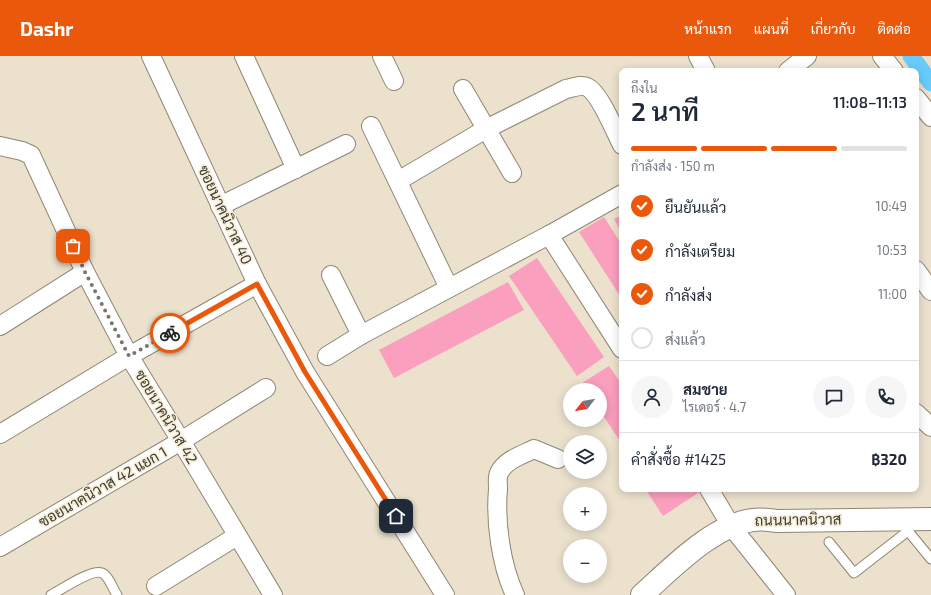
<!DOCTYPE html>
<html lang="th">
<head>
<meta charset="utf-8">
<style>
	:root { --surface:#fff; --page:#f6f6f7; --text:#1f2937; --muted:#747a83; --line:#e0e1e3; --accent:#ea580c }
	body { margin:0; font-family:"Exo 2",Sarabun,sans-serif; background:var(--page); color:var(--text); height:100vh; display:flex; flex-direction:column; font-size:15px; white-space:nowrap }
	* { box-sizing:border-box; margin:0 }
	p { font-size:13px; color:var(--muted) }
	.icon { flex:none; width:22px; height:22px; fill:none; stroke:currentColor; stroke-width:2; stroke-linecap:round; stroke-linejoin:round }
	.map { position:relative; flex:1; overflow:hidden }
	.drawer { position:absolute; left:619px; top:12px; width:300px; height:424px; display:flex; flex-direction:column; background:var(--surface); border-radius:8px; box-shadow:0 2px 10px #0003 }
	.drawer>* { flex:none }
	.needle { width:26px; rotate:239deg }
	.fabs { position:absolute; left:563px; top:327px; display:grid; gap:8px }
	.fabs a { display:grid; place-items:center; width:44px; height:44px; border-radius:50%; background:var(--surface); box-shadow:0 2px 10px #0003; font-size:20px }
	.pin { position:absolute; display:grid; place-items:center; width:34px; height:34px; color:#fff; margin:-17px; border-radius:8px; box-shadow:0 2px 6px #0006 }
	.courier { position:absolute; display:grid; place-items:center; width:40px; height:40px; margin:-20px; border:3px solid #ea580c; border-radius:50%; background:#fff; color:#222; box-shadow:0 1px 5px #0007 }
	.headline em { font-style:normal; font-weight:600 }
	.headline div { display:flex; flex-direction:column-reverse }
	.headline { display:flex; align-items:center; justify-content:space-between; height:68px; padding:0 12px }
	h1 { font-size:26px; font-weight:600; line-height:30px }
	.bar { display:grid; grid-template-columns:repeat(4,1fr); gap:6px 4px; align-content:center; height:48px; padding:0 12px }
	.bar i { height:5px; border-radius:3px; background:var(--line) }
	.bar .active { background:var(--accent) }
	.bar p { grid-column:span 4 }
	.line { display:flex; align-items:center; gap:10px; padding:0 12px; border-top:1px solid var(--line) }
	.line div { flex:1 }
	.round { display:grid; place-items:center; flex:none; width:42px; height:42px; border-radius:21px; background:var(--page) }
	ol { padding:0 12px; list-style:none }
	li { display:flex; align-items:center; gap:12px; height:44px }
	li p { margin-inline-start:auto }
	li .icon { padding:4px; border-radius:50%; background:var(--accent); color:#fff; stroke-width:4 }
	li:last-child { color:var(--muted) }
	li i { width:22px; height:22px; border:2px solid var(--line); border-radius:50% }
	header { display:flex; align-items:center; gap:24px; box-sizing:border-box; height:56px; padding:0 20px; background:var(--accent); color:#fff }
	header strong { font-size:19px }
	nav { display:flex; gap:22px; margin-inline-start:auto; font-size:14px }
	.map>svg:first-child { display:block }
</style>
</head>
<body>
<header>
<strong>Dashr</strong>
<nav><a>หน้าแรก</a><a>แผนที่</a><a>เกี่ยวกับ</a><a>ติดต่อ</a></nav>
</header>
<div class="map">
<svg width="931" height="539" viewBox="0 0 931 539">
	<rect width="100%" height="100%" fill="#ebe1cd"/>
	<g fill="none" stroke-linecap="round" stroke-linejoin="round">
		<!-- canal -->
		<path stroke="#68cbfa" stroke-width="17" d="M 911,0 L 931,27"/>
	</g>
	<!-- building -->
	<g fill="#fa9fbd">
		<path d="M 622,159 L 622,178 L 614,163 Z"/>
		<path d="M 604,161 L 622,189 L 622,243 L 579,176 Z"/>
		<path d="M 537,202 L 604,301 L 577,320 L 509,220 Z"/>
		<path d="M 508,226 L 524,254 L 394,322 L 379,294 Z"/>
		<path d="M 609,310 L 622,329 L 622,388 L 600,355 L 600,334 L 586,334 L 582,327 Z"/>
		<path d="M 647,433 L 700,433 L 701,435 L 663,460 L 646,434 Z"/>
	</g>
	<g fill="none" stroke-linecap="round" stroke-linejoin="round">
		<defs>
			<g id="lane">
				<path d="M 911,470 L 908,475 L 931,503"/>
				<path d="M 829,486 L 854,517 L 908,475"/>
				<path d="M 51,539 C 61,534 95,510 104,518 C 110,523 113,533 117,539"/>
			</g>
			<g id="street">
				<path d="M 151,0 L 257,228 L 305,316 L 445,539"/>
				<path d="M 244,0 L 296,113"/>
				<path d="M 382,0 L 394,25"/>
				<path d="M 698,0 L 706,15"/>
				<path d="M 882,0 L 894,15"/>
				<path d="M 788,15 L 807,0"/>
				<path d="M 463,33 L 512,117"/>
				<path d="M 916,42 L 931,61"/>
				<path d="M 371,70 L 449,232"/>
				<path d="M 0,90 L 22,95 L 31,99 L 85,216 L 129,300 L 181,385 L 273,539"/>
				<path d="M 398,125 L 486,73 L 566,33 C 572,32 581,28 587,31 C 600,37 615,76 622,89"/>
				<path d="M 220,150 L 346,88"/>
				<path d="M 549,179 L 622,293"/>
				<path d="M 916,214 L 931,235"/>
				<path d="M 331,219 L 361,279"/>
				<path d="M 0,270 L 85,216"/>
				<path d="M 327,300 L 361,279 L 549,179 L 622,138"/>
				<path d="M 916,357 L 931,371"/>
				<path d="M 0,378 L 129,300 L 257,228"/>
				<path d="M 709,433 L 731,470 L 786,539"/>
				<path d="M 0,491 L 181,385 L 266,332"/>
				<path d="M 156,530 L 237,480"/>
				<path d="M 515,539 C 501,509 495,466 498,433 C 498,428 497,421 499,417 C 505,404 522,399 534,393 L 558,403"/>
			</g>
			<path id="secondary" d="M 642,539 C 671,513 713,469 753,464 C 760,463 770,464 777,465 L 931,463"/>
		</defs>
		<!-- lane casing -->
		<use href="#lane" stroke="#8f8674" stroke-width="11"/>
		<!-- street casing -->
		<use href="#street" stroke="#8f8674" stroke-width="20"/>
		<!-- secondary casing -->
		<use href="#secondary" stroke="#8f8674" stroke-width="24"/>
		<!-- lane -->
		<use href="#lane" stroke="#fff" stroke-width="9"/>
		<!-- street -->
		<use href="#street" stroke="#fff" stroke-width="18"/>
		<!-- secondary -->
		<use href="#secondary" stroke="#fff" stroke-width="22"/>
	</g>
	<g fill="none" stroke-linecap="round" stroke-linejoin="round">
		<!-- done -->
		<path stroke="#7b766a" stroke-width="4" stroke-dasharray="0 7.2" d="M 73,190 L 85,216 L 129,300 L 170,277"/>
		<!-- route -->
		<path stroke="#ea580c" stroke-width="5" d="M 170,277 L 257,228 L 305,316 L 396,460"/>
	</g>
	<g text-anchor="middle" stroke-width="3.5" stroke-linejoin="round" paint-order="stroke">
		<!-- street labels -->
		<g font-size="15" fill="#3f3c34" stroke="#f8efda">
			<text transform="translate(225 159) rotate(65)" y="5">ซอยนาคนิวาส 40</text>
			<text transform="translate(166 361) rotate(59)" y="5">ซอยนาคนิวาส 42</text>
			<text transform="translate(103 431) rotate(-30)" y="5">ซอยนาคนิวาส 42 แยก 1</text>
			<text transform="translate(798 464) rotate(-1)" y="5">ถนนนาคนิวาส</text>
		</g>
	</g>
</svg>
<div class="fabs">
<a><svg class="needle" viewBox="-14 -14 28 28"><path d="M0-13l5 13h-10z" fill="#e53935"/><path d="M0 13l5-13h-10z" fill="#747a83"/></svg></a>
<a><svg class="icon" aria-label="layers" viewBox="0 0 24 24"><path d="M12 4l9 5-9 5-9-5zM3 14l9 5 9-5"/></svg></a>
<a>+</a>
<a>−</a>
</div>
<div class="pin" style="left:73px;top:190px;background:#ea580c"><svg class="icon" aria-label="bag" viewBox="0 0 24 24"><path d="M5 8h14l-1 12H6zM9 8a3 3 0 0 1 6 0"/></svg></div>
<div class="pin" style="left:396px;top:460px;background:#1f2937"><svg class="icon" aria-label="home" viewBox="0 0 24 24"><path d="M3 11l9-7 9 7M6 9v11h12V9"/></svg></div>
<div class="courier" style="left:170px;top:277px"><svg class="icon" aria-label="bike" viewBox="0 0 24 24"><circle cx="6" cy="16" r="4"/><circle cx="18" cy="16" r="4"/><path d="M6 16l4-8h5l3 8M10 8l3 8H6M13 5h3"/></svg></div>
<section class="drawer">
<div class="headline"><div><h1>2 นาที</h1><p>ถึงใน</p></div><em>11:08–11:13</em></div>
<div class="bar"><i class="active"></i><i class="active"></i><i class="active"></i><i></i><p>กำลังส่ง · 150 m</p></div>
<ol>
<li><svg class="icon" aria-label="check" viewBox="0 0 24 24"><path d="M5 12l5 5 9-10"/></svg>ยืนยันแล้ว<p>10:49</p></li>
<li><svg class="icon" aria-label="check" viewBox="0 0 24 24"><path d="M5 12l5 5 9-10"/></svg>กำลังเตรียม<p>10:53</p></li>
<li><svg class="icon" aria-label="check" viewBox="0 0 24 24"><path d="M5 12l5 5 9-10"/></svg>กำลังส่ง<p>11:00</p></li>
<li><i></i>ส่งแล้ว</li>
</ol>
<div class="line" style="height:72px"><a class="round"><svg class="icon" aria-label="person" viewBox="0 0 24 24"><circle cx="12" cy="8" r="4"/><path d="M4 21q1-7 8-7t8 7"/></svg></a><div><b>สมชาย</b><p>ไรเดอร์ · 4.7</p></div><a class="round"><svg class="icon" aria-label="chat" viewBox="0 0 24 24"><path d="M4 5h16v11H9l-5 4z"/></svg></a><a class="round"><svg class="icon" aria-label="phone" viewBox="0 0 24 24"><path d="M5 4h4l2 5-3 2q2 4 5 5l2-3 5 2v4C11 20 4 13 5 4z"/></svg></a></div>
<div class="line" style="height:52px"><div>คำสั่งซื้อ #1425</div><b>฿320</b></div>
</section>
</div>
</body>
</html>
